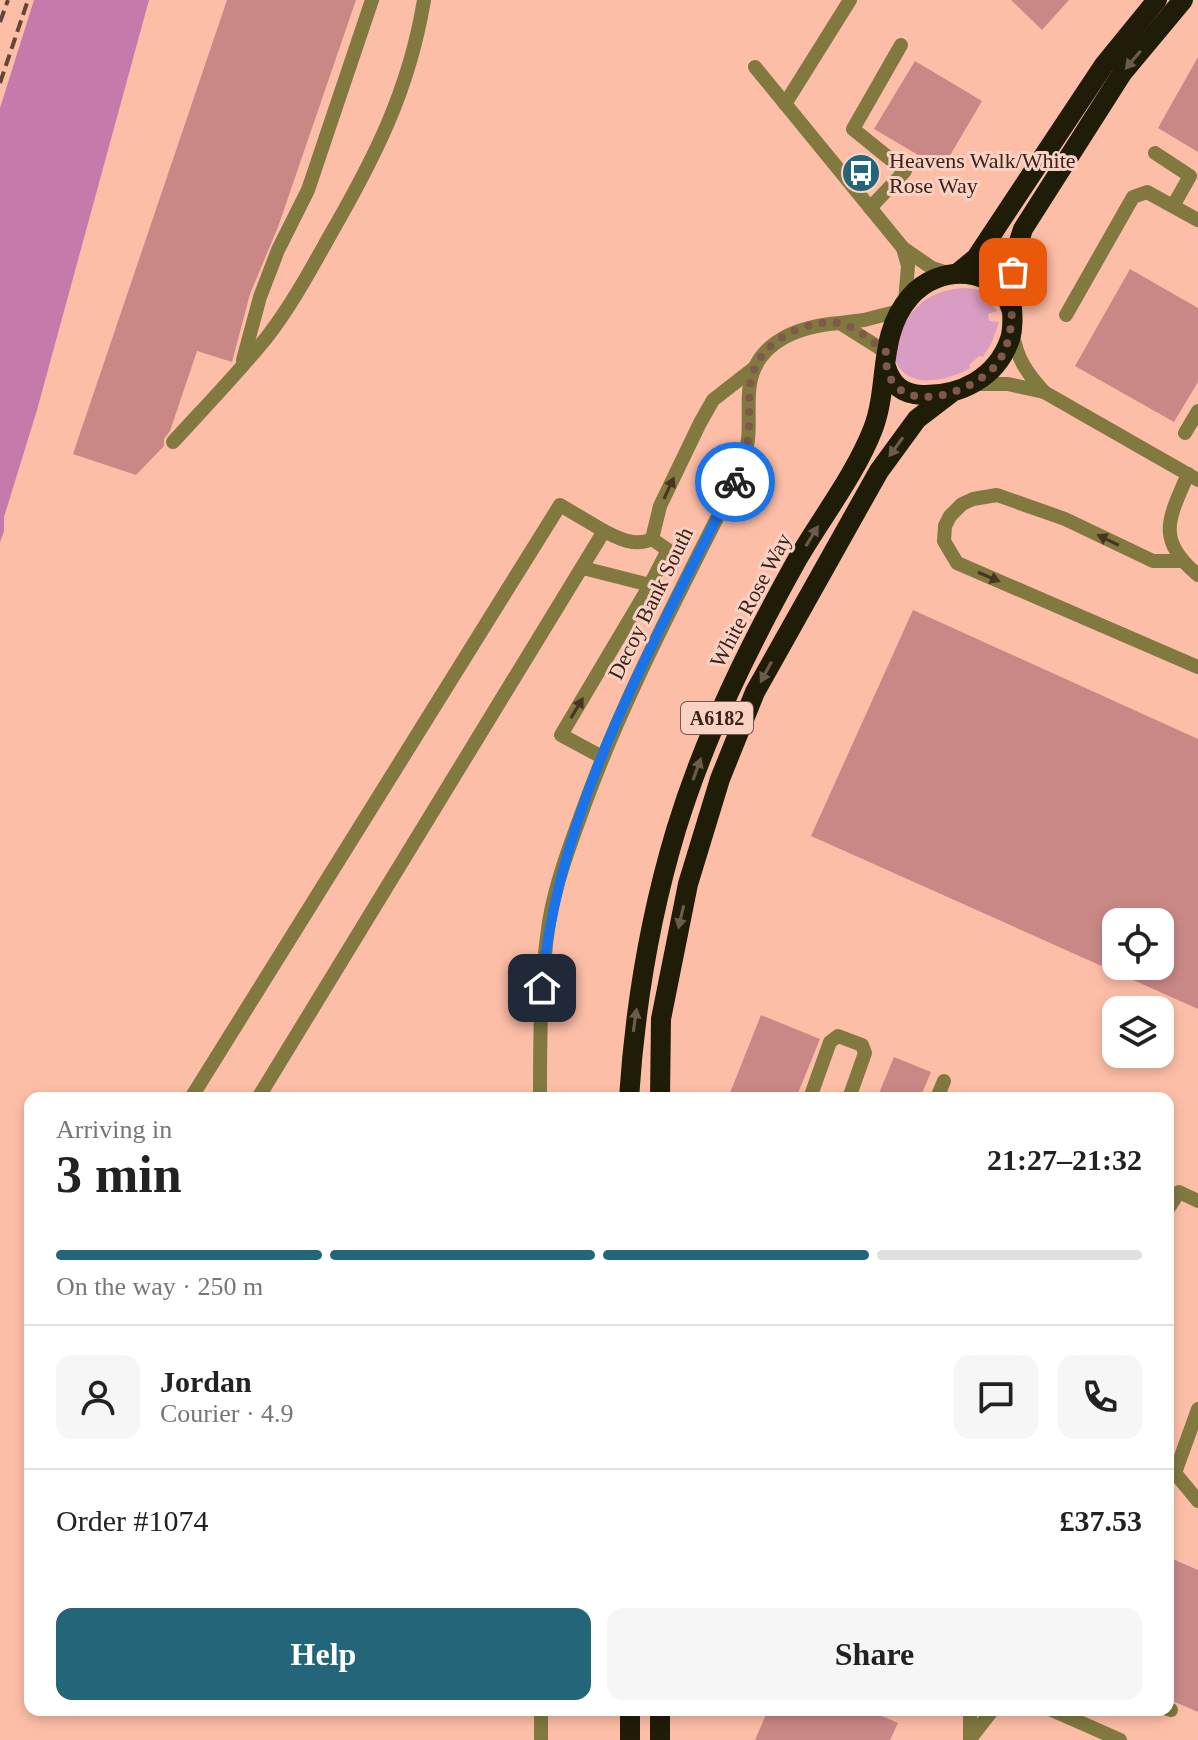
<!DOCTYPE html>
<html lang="en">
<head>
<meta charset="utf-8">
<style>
	:root { --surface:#fff; --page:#f6f6f6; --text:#222; --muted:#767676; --line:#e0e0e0; --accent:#246679 }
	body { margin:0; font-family:"Times New Roman",serif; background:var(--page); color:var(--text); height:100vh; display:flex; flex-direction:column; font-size:30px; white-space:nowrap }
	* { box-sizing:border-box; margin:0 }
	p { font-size:26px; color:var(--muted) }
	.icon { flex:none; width:44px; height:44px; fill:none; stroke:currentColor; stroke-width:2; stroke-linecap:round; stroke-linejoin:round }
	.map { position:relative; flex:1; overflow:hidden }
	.drawer { position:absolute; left:24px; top:1092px; width:1150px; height:624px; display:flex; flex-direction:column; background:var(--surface); border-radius:16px; box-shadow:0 4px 12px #0003 }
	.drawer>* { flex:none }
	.fabs { position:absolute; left:1102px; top:908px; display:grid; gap:16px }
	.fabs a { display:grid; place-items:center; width:72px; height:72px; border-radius:16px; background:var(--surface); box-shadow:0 4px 12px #0003; font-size:40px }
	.pin { position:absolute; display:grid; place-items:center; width:68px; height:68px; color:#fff; margin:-34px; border-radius:16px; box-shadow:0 4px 12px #0006 }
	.courier { position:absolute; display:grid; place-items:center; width:80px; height:80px; margin:-40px; border:6px solid #1a73e8; border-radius:50%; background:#fff; color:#222; box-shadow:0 2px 10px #0007 }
	.headline em { font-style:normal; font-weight:600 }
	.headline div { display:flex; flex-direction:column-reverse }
	.headline { display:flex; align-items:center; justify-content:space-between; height:136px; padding:0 32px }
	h1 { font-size:52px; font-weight:600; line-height:60px }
	.bar { display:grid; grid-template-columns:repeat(4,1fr); gap:12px 8px; align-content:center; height:96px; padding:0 32px }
	.bar i { height:10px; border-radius:6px; background:var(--line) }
	.bar .on { background:var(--accent) }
	.bar p { grid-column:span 4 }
	.line { display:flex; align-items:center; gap:20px; padding:0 32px; border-top:2px solid var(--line) }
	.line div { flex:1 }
	.round { display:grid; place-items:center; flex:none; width:84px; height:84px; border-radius:16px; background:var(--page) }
	.action { display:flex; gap:16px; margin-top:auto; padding:16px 32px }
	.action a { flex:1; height:92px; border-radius:16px; background:var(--accent); color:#fff; font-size:32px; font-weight:600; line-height:92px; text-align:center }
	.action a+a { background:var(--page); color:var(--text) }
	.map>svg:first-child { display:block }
</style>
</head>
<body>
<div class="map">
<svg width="1198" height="1740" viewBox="0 0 1198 1740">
	<rect width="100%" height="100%" fill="#fdbea7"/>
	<!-- green -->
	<path fill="#d99cc2" d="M 965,288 C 976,289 983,290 991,298 L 988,300 L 997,311 L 988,314 L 989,321 L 999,322 L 992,342 L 983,357 L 979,356 L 969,365 L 970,368 C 950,380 911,390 897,364 C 891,354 895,344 899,335 C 912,304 932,290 965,288 Z"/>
	<!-- forest -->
	<path fill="#c67aab" d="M 34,0 L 149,0 L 37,410 L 4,517 L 4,531 L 0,542 L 0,108 Z"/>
	<!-- building -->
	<g fill="#c98886" fill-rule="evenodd">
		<path d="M 227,0 L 356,0 L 278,227 L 250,294 L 232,362 L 197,351 L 170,431 L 164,439 L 164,446 L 136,475 L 73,454 Z"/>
		<path d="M 1011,0 L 1069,0 L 1042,30 Z"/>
		<path d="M 1198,57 L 1198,152 L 1158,128 Z"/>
		<path d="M 915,61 L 982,101 L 942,169 L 874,129 Z"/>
		<path d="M 1130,269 L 1198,308 L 1198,382 L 1174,422 L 1075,366 Z"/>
		<path d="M 913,610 L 1198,739 L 1198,1009 L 811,836 ZM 1116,922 L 1160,922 L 1160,966 L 1116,966 Z"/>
		<path d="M 761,1015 L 820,1039 L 796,1098 L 728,1098 Z"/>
		<path d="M 894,1057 L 931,1072 L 920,1098 L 877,1098 Z"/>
		<path d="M 1168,1557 L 1198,1570 L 1198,1712 L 1168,1699 Z"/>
		<path d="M 768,1710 L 868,1710 L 898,1723 L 890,1740 L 755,1740 Z"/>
	</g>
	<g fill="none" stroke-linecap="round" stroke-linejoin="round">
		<!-- minor -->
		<g stroke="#817940" stroke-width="14">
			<path d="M 755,67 L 903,248 L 932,268 L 950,274"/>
			<path d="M 785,104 L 850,0"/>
			<path d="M 1155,153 L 1190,176 L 1173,206"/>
			<path d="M 870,208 L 905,171 L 853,129 L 901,45"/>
			<path d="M 903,248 L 908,266 L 905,302"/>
			<path d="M 1066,315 L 1133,197 L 1147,192 L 1198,220"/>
			<path d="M 1013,334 C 1017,359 1027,373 1044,392"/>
			<path d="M 886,352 L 840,323 L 864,320 L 899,311"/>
			<path d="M 243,360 L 260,297 L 278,250 L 308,190 L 372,0"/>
			<path d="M 973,384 L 1008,384 L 1044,392 L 1198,480"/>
			<path d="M 1185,433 L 1198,411"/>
			<path d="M 173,442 C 205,407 238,373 267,337 C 291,306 310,271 329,237 C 374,159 409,91 424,0"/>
			<path d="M 1188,474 C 1169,518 1155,540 1198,575"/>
			<path d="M 604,531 C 620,539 635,547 652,539 L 660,506 L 700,423 L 713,400 L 754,368"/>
			<path d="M 1181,561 L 1153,561 L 1065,519 L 997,495 L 973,499 L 962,504 L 950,516 L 945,526 L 944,541 L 957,563 L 1198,667"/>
			<path d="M 583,568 L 650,585"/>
			<path d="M 602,757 L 561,735 L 650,585 L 668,550 L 652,539"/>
			<path d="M 191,1098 L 560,505 L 604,531 L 258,1098"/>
			<path d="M 540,1098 C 540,1039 540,981 549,922 C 556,880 572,840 586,801 C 627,690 683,587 735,482 C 741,468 746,455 748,440 C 750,421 747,402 750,384 C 757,340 801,326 840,323"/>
			<path d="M 810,1098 L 830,1042 L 838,1036 L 862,1045 L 865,1053 L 849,1098"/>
			<path d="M 937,1098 L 944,1081"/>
			<path d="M 1168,1209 L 1179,1192 L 1198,1201"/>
			<path d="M 1198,1409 L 1175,1473 L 1198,1501"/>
			<path d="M 1168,1709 L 1171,1710"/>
			<path d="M 541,1710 L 541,1740"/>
			<path d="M 970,1710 L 970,1739 L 991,1712"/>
			<path d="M 1052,1710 L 1120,1740"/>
		</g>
		<!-- highway -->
		<g stroke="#1f1c07" stroke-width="20">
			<path d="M 959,272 L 976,258 L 1104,65 L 1157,0"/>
			<path d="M 886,367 C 892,385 902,394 922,395 C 960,396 997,378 1010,339 C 1015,323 1011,306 1011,290 C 1011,268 1016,249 1023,229 L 1123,72 L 1183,0"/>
			<path d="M 629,1098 C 635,1005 649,920 676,830 C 705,735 749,646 797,560 C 822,517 855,475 873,429 C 890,384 877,335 910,297 C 939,263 998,265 1012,311"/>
			<path d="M 660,1098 L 661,1019 L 688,884 L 720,779 L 755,692 L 879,471 L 917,419 L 951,393"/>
			<path d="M 630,1710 L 630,1740"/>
			<path d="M 660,1710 L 660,1740"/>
		</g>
		<!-- rail -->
		<g stroke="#664539" stroke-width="4" stroke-dasharray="12 6" stroke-linecap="butt">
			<path d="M 0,22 L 8,0"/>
			<path d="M 0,83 L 28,0"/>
		</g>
	</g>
	<!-- one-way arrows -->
	<defs><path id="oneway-solid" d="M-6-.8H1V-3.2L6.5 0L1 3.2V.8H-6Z" transform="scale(2)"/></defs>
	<g fill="#6b5c49">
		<use href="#oneway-solid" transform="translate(1133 60) rotate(130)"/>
		<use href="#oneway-solid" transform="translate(896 447) rotate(126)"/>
		<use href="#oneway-solid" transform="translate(812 536) rotate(-59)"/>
		<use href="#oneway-solid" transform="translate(766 672) rotate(118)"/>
		<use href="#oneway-solid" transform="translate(697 769) rotate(-70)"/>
		<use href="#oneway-solid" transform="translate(681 917) rotate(103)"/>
		<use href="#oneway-solid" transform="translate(635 1020) rotate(-82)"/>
	</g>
	<g fill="#493422">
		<use href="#oneway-solid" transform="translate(669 488) rotate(-65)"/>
		<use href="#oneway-solid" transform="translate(1108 540) rotate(-154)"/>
		<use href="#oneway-solid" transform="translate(989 577) rotate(23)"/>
		<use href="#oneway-solid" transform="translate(577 708) rotate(-59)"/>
	</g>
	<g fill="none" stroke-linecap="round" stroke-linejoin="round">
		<!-- done -->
		<path stroke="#7f594b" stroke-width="8" stroke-dasharray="0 14.4" d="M 735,482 C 740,468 746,455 748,440 C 751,418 746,395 753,373 C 762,341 806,319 838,323 C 855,325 872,342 886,352 C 886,362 886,372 892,381 C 914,415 981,388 999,361 C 1017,332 1010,303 1013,272"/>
		<!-- route -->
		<path stroke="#1a73e8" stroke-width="10" d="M 542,988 C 557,806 655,642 735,482"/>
	</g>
	<!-- icons -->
	<defs>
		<symbol id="bus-disc" viewBox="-11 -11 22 22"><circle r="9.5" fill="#246679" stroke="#f9d2c4"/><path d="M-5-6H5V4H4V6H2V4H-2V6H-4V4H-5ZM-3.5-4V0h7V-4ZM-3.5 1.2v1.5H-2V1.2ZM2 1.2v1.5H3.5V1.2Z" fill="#fff"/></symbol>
	</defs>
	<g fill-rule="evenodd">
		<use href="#bus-disc" x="839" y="151" width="44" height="44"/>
	</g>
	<g text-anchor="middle" stroke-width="6" stroke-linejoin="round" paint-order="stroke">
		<!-- shield labels -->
		<rect fill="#f9d2c4" stroke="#74584d" stroke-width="2" x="681" y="702" width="72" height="32" rx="6"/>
		<g font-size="20" font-weight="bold" fill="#3b231a">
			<text x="717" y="725">A6182</text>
		</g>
		<!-- poi labels -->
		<g font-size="22" fill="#3b231a" stroke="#f9d2c4" text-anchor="start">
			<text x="889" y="168">Heavens Walk/White<tspan x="889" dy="25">Rose Way</tspan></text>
		</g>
		<!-- street labels -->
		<g font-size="22" fill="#3b231a" stroke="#f9d2c4">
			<text transform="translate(750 600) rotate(-62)" y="8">White Rose Way</text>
			<text transform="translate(650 603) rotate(-64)" y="8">Decoy Bank South</text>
		</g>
	</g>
</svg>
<div class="fabs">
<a><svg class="icon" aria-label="locate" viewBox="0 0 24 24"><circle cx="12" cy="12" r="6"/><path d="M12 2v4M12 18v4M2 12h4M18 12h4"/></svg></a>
<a><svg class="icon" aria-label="layers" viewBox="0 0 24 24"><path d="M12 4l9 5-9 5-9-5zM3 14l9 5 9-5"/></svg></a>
</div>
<div class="pin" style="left:1013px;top:272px;background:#ea580c"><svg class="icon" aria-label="bag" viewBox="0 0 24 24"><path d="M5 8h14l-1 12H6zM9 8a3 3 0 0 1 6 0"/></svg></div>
<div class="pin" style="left:542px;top:988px;background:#1f2937"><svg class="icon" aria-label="home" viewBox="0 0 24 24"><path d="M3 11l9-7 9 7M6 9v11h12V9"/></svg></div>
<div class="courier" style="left:735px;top:482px"><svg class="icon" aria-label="bike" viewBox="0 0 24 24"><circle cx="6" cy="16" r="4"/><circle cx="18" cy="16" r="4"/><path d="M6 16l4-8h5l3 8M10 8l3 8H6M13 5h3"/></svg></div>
<section class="drawer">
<div class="headline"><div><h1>3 min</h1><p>Arriving in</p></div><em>21:27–21:32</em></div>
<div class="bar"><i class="on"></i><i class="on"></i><i class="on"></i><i></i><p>On the way · 250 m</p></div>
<div class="line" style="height:144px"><a class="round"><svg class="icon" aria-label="person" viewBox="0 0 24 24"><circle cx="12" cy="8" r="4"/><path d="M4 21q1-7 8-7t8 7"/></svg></a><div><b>Jordan</b><p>Courier · 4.9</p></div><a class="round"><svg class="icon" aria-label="chat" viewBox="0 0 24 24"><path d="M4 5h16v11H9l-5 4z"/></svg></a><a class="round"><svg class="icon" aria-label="phone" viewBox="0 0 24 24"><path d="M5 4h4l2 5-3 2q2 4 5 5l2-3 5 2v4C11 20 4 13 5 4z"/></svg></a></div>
<div class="line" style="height:104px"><div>Order #1074</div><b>£37.53</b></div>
<div class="action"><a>Help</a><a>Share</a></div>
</section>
</div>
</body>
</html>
